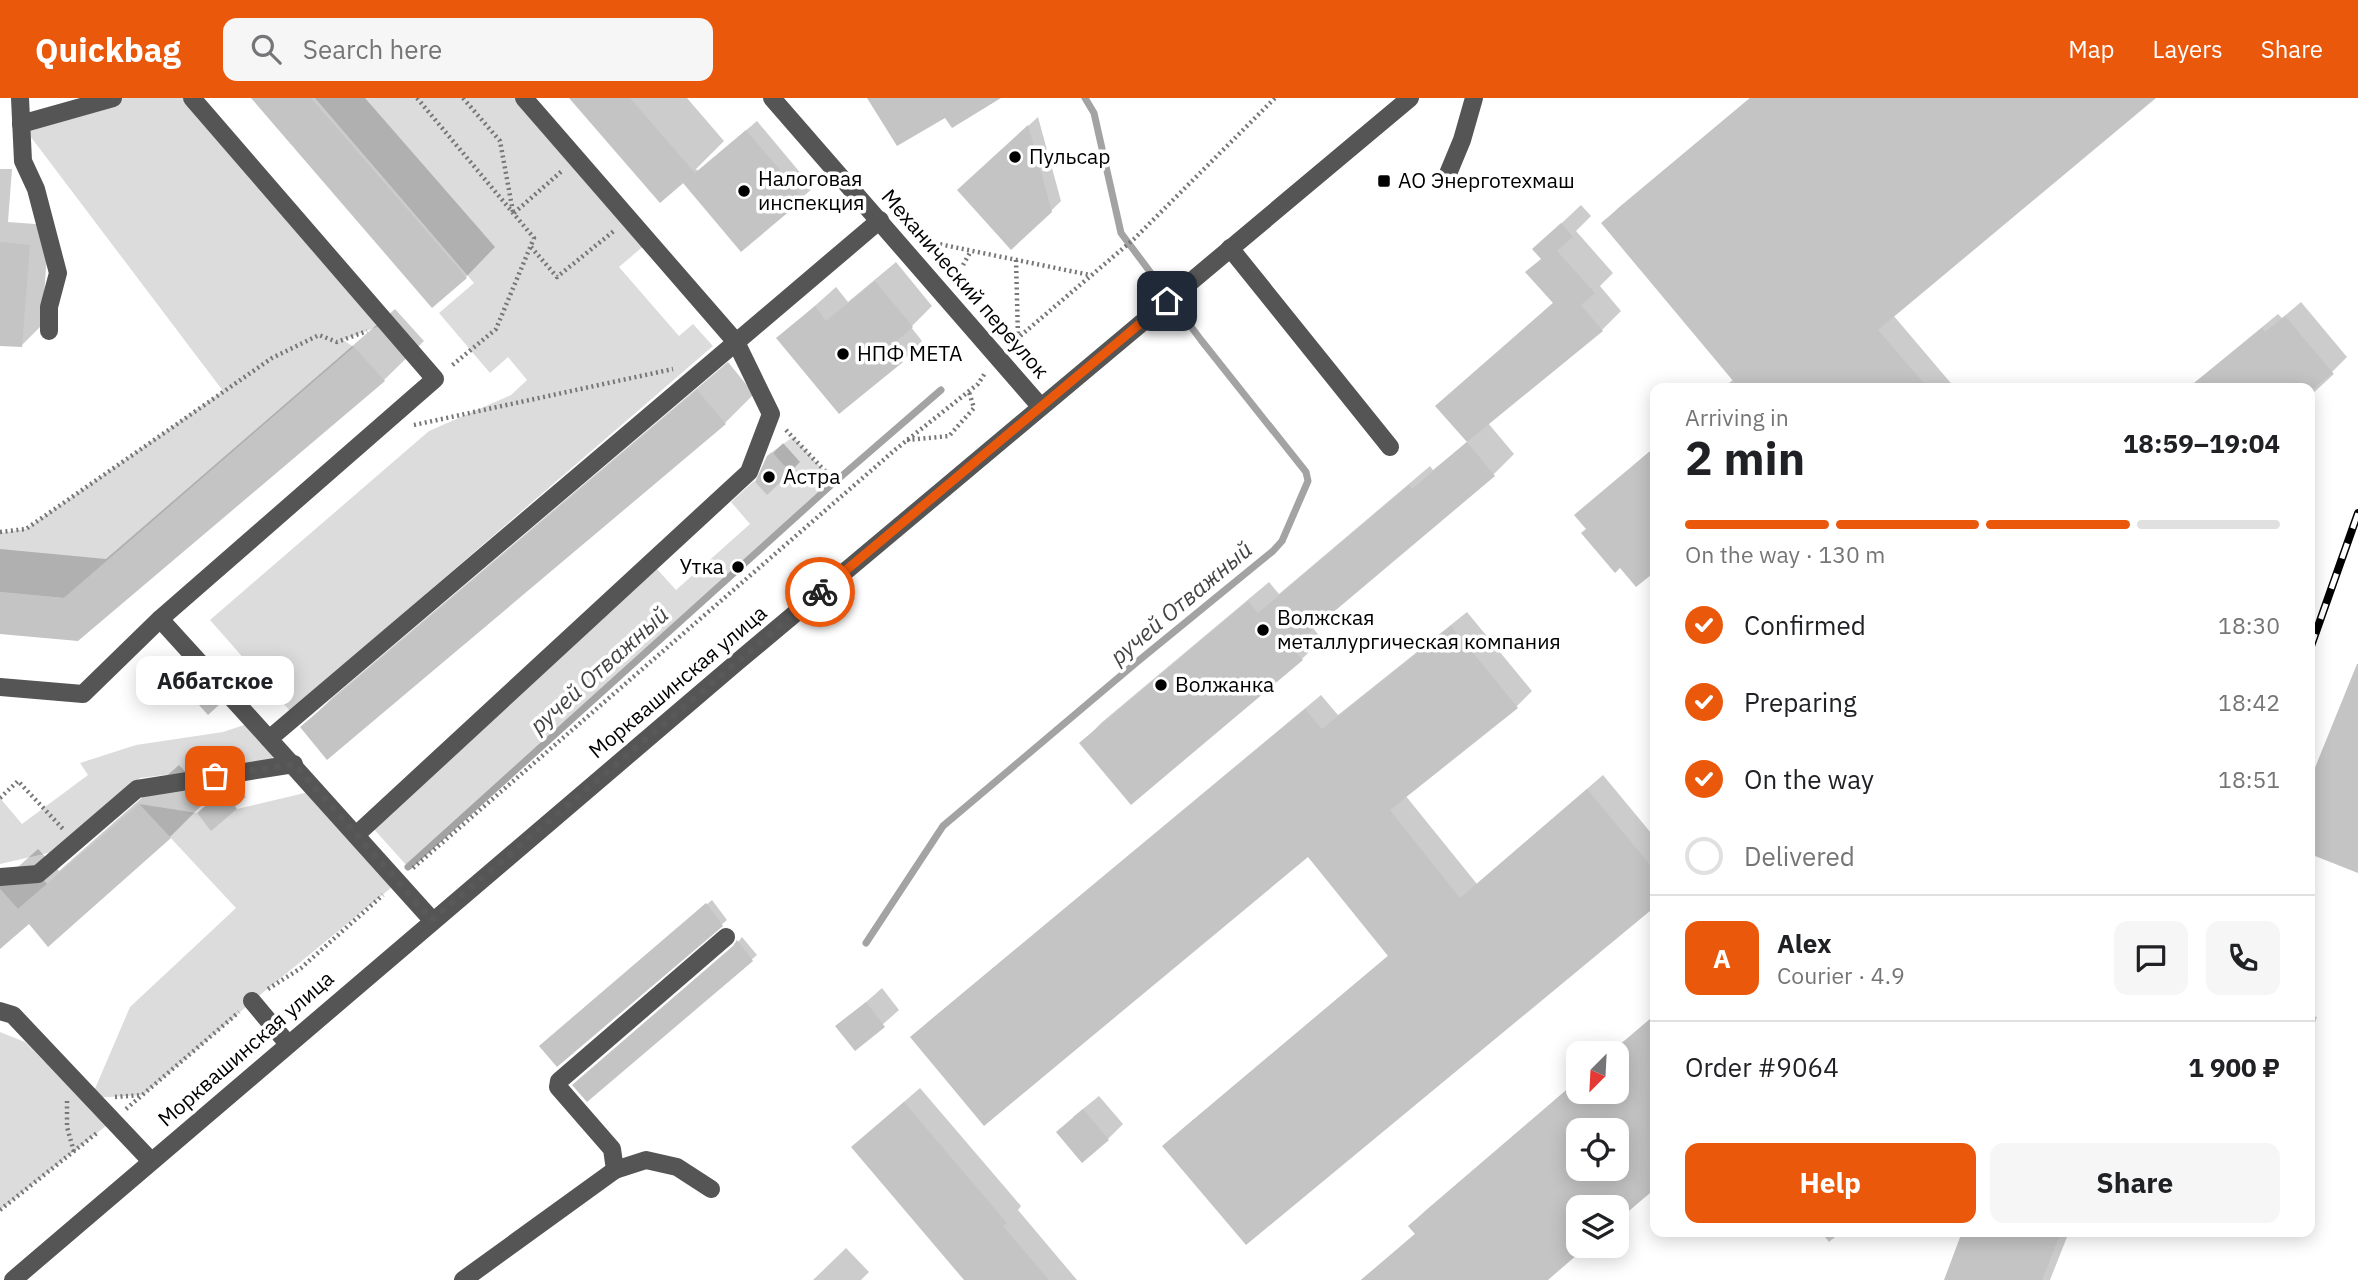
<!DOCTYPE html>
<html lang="en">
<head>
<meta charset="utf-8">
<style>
	:root { --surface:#fff; --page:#f6f6f6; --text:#202124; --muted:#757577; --line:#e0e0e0; --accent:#ea580c }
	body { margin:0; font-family:"IBM Plex Sans",sans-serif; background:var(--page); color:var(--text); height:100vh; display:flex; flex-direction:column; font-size:26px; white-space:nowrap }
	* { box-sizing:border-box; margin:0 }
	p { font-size:23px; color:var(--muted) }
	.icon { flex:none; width:38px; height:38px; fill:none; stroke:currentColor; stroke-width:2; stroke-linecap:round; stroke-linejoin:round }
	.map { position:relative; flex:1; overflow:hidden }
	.side { position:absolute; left:1650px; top:285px; width:665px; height:854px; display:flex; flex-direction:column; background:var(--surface); border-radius:14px; box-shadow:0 4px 18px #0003 }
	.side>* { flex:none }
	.needle { width:46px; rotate:204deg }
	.buttons { position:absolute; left:1566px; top:943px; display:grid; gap:14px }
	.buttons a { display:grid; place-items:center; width:63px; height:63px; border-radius:14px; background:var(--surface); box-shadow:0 4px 18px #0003; font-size:35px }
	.pin { position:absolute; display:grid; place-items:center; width:60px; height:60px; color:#fff; margin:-30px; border-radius:14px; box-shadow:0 4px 10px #0006 }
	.courier { position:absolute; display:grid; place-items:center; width:70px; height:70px; margin:-35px; border:5px solid #ea580c; border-radius:50%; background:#fff; color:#222; box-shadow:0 2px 9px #0007 }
	.bubble { position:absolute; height:49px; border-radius:14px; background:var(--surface); box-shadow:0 4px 18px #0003; font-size:23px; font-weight:800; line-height:49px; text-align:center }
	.overview em { font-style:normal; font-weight:800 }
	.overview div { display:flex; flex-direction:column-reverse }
	.overview { display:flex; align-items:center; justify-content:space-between; height:119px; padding:0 35px }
	h1 { font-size:46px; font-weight:800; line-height:52px }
	.bar { display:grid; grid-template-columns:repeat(4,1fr); gap:10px 7px; align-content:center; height:84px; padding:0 35px }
	.bar i { height:9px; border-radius:5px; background:var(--line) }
	.bar .current { background:var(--accent) }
	.bar p { grid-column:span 4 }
	.line { display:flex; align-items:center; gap:18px; padding:0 35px; border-top:2px solid var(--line) }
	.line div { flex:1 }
	.round { display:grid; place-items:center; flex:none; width:74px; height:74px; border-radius:14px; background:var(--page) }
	ol { padding:0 35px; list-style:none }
	li { display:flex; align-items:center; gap:21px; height:77px }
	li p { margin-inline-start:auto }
	li .icon { padding:7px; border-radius:50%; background:var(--accent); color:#fff; stroke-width:4 }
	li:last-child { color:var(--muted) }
	li i { width:38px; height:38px; border:4px solid var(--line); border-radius:50% }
	.button { display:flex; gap:14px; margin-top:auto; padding:14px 35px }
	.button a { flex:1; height:80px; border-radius:14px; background:var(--accent); color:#fff; font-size:28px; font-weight:800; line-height:80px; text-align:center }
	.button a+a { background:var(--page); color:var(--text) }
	header { display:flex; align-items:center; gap:42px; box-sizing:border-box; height:98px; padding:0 35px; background:var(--accent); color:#fff }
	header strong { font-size:33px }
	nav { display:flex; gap:38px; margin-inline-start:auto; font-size:24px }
	.search { width:490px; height:63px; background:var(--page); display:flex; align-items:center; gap:18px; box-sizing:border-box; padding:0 24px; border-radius:14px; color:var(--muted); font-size:26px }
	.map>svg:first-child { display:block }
</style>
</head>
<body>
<header>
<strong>Quickbag</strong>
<div class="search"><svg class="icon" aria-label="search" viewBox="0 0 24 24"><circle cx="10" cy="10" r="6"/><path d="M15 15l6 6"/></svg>Search here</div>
<nav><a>Map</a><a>Layers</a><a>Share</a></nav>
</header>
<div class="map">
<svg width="2358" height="1182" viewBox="0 0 2358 1182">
	<rect width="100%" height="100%" fill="#fff"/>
	<!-- green -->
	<g fill="#dcdcdc">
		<path d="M 113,0 L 192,0 L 387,225 L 343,242 L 354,249 L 64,500 L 0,494 L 0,435 L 26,431 L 223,293 L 21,26 Z"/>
		<path d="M 315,0 L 520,0 L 646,146 L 619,169 L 679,238 L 693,226 L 713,248 L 290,613 L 210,522 L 429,333 L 511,297 L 527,282 L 508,259 L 490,275 L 439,215 L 474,185 Z"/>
		<path d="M 793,339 L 834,384 L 408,769 L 372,729 L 657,471 L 676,492 L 750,426 L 731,404 L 754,383 L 767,396 L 791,376 L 772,354 Z"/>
		<path d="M 250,625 L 276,650 L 271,664 L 140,680 L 75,734 L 61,752 L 0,766 L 0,700 L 22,726 L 88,677 L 80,665 L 136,647 L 223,634 Z"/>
		<path d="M 317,692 L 397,785 L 260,897 L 143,997 L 91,1000 L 130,909 L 236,810 L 139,706 L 197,715 L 211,732 L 237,711 Z"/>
		<path d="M 38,776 L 47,786 L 18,811 L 0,791 L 0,779 Z"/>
		<path d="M 0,934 L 25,944 L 107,1027 L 0,1112 Z"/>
	</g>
	<!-- shadow -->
	<g fill="#0003" fill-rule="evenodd">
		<path d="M 253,0 L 365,0 L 495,149 L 466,179 Z"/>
		<path d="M 572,0 L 687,0 L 724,43 L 696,71 L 698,73 L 757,23 L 813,90 L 742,152 L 686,85 Z"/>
		<path d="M 1750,0 L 2153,0 L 1893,217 L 1955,290 L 1723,290 L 1734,281 L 1603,125 L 1618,110 Z"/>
		<path d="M 1038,19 L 1061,103 L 1051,113 L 969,82 Z"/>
		<path d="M 0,71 L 12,71 L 8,124 L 49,127 L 42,227 L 22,247 L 0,246 Z"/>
		<path d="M 1581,107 L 1591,118 L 1576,133 L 1613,175 L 1600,188 L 1621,213 L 1602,232 L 1488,325 L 1514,356 L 1494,376 L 1312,529 L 1322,541 L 1302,561 L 1081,646 L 1101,625 L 1269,484 L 1279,496 L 1430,368 L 1433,372 L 1468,343 L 1437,308 L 1554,204 L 1543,160 L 1534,151 Z"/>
		<path d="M 896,164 L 932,208 L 911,229 L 922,243 L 902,263 L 839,314 L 778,241 L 836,189 L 848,204 Z"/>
		<path d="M 2301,204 L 2347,259 L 2332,274 L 2334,276 L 2310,298 L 2310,290 L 2188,290 L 2278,216 L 2282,220 Z"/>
		<path d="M 395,211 L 424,243 L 384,282 L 78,541 L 0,534 L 0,451 L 106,461 Z"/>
		<path d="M 728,264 L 754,296 L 725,325 L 328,659 L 303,629 L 332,600 Z"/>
		<path d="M 783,345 L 800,364 L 790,374 L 769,359 Z"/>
		<path d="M 1467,514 L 1532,593 L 1517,608 L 1405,697 L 1477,786 L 1603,677 L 1656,741 L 1656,806 L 1165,1048 L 1180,1033 L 1389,857 L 1308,756 L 913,939 L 928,924 L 1321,597 L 1338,617 Z"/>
		<path d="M 205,567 L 229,594 L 208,614 L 193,578 Z"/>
		<path d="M 179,667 L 209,700 L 170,739 L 29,823 L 0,849 L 0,785 L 38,751 L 59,773 Z"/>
		<path d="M 234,685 L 246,699 L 211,730 L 209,706 Z"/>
		<path d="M 712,802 L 727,822 L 558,967 L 546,943 Z"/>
		<path d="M 742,839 L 757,857 L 587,1002 L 738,844 Z"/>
		<path d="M 882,890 L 899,912 L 855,951 L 838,929 Z"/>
		<path d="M 1656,916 L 1656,1087 L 1617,1120 L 1617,1110 L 1578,1110 L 1578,1148 L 1585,1148 L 1545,1182 L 1361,1182 L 1416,1135 L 1410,1128 L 1425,1113 L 1578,982 L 1578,994 L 1617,994 L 1617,956 L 1609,956 ZM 1578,1032 L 1617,1032 L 1617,1071 L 1578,1071 Z"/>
		<path d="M 2310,917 L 2317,919 L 2310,938 Z"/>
		<path d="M 920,990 L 1021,1108 L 1018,1112 L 1077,1182 L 967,1182 L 869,1034 Z"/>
		<path d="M 1099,998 L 1123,1026 L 1108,1041 L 1073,1019 Z"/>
		<path d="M 1821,1134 L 1841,1134 L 1829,1144 Z"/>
		<path d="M 1964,1134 L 2069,1134 L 2050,1182 L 1945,1182 Z"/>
		<path d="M 846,1150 L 869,1174 L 861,1182 L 813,1182 Z"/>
	</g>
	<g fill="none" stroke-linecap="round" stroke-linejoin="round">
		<!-- stream -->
		<g stroke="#a3a3a3" stroke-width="7">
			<path d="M 408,769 L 829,389 L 941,292"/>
			<path d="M 866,845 L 943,728 L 1137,564 L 1273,453 L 1282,443 L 1308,383 L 1306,374 L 1201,242 L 1121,135 L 1094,15 L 1085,0"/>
		</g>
	</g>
	<!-- building -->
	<g fill="#c4c4c4" fill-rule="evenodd">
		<path d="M 251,0 L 311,0 L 467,180 L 432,210 Z"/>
		<path d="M 569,0 L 630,0 L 695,75 L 660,105 Z"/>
		<path d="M 867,0 L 1001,0 L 952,30 L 945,20 L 897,48 Z"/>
		<path d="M 1750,0 L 2156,0 L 1878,232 L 1928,290 L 1739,290 L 1601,125 Z"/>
		<path d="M 1028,27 L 1052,114 L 1011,152 L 957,92 Z"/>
		<path d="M 746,32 L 804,101 L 741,154 L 683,85 Z"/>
		<path d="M 1561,125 L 1573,139 L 1557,153 L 1595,195 L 1581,207 L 1603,233 L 1467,344 L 1435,308 L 1553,205 L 1525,174 L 1541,161 L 1532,151 Z"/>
		<path d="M 0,144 L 30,147 L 22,249 L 0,248 Z"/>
		<path d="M 875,183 L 913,229 L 890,248 L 903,264 L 839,316 L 776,240 L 815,208 L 826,223 Z"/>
		<path d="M 2285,218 L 2333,275 L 2314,290 L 2188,290 L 2262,230 L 2265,234 Z"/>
		<path d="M 354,249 L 385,283 L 78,543 L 0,536 L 0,494 L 64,500 Z"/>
		<path d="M 697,292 L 726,326 L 327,662 L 300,629 Z"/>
		<path d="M 1467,344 L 1495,378 L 1292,549 L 1303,562 L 1131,707 L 1079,645 L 1248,503 L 1258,515 L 1409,387 L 1412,391 Z"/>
		<path d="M 1656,348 L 1656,473 L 1636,489 L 1620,470 L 1615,475 L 1581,435 L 1586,431 L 1574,417 Z"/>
		<path d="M 772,354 L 791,375 L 767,397 L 755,384 L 767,358 Z"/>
		<path d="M 1451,528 L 1518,610 L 1390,712 L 1460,800 L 1587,691 L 1656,774 L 1656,808 L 1246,1147 L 1162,1048 L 1388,858 L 1308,759 L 984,1028 L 910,939 L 1305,611 L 1322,631 Z"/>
		<path d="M 2357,566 L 2358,566 L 2358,775 L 2310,756 L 2310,682 Z"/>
		<path d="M 194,576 L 221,605 L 208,617 L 181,587 Z"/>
		<path d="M 223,693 L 237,711 L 211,733 L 197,715 Z"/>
		<path d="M 139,706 L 171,740 L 48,849 L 29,826 L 0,851 L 0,791 L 18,811 Z"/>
		<path d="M 706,805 L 723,828 L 557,969 L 539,948 Z"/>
		<path d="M 737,842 L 753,863 L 587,1004 L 572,987 L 733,848 Z"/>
		<path d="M 866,904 L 885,929 L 855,953 L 835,928 Z"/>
		<path d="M 1656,916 L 1656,1090 L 1617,1123 L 1617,1110 L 1578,1110 L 1578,1156 L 1548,1182 L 1361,1182 L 1415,1136 L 1408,1128 L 1578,982 L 1578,994 L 1617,994 L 1617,949 ZM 1578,1032 L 1617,1032 L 1617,1071 L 1578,1071 Z"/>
		<path d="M 904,1004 L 1007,1125 L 1003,1128 L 1049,1182 L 964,1182 L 851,1049 Z"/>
		<path d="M 1083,1011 L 1109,1042 L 1082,1065 L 1056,1034 Z"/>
		<path d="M 1962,1134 L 2061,1134 L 2042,1182 L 1944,1182 Z"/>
	</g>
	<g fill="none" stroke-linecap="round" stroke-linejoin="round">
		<!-- path -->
		<g stroke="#777" stroke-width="4.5" stroke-dasharray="2 3.5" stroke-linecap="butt">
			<path d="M 417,0 L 534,140 L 496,231 L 450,269"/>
			<path d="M 463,0 L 500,43 L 513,114"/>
			<path d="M 514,115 L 563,72"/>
			<path d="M 924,143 L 1090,177"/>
			<path d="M 531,149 L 557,179 L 615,132"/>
			<path d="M 1016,162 L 1018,239"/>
			<path d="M 963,167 L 971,153"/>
			<path d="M 1012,245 L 1134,141 L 1275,0"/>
			<path d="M 414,327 L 673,271"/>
			<path d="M 786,332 L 826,374"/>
			<path d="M 907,342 L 949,338 L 974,310 L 969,294"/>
			<path d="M 0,434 L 26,431 L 272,260 L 319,237 L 337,244 L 367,233"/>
			<path d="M 0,700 L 18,683 L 63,731"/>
			<path d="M 413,770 L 896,351 L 978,286 L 985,275"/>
			<path d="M 268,891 L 301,870 L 383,797"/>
			<path d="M 115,999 L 142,997"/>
			<path d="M 67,1003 L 67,1029 L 74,1054"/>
			<path d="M 126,1011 L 239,914"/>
			<path d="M 0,1112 L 98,1034"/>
		</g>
		<!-- minor -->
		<g stroke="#555" stroke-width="18">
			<path d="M 20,0 L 23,63 L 36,91 L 58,175 L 49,209 L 49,233"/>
			<path d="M 192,0 L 435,281 L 160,521 L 269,641"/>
			<path d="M 772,0 L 1040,308"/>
			<path d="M 21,26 L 113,0"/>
			<path d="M 1445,83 L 1462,42 L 1474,0"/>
			<path d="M 1230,150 L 1390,349"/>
			<path d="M 0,589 L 83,596 L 160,521"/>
			<path d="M 356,737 L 749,374 L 771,316 L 736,244 L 524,0"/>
			<path d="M 0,779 L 38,776 L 137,691 L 294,666"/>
			<path d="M 432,822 L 269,641 L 880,122"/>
			<path d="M 252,903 L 288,946"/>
			<path d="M 0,913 L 13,917 L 151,1063"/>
			<path d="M 615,1072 L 646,1062 L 677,1069 L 711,1091"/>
			<path d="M 13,1182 L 736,565 L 1410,0"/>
			<path d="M 463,1182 L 615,1072 L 612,1051 L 558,989 L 559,983 L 726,839"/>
		</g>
		<defs>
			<path id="rail" d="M 2310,551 L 2358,415"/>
		</defs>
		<!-- rail casing -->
		<use href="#rail" stroke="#000" stroke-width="8"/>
		<!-- rail -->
		<use href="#rail" stroke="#fff" stroke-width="5" stroke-dasharray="16" stroke-linecap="butt"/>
	</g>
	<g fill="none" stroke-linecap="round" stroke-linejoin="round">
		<!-- done -->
		<path stroke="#595959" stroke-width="7" stroke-dasharray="0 12.6" d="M 215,678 L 294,666 L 432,822 L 820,494"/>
		<!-- route -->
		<path stroke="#ea580c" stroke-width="9" d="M 820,494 L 1167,203"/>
	</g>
	<!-- markers -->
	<g fill="#000" stroke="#fff" stroke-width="2.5">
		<circle cx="1015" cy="59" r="7"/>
		<rect x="1377" y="76" width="14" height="14" rx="3.5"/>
		<circle cx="744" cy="93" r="7"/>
		<circle cx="843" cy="256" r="7"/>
		<circle cx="769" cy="379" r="7"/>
		<circle cx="738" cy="469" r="7"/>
		<circle cx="1263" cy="532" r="7"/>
		<circle cx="1161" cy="587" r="7"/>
	</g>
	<g text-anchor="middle" stroke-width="7" stroke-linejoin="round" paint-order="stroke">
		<!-- poi labels -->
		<g font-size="21" fill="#000" stroke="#fff" text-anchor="start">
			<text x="1029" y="66">Пульсар</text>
			<text x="758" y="88">Налоговая<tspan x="758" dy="24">инспекция</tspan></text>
			<text x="1398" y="90">АО Энерготехмаш</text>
			<text x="857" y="263">НПФ МЕТА</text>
			<text x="783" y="386">Астра</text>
			<text x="724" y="476" text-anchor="end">Утка</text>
			<text x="1277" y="527">Волжская<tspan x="1277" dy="24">металлургическая компания</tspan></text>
			<text x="1175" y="594">Волжанка</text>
		</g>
		<!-- street labels -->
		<g font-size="21" fill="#000" stroke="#fff">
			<text transform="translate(965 186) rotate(49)" y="7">Механический переулок</text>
			<text transform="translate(678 584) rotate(-40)" y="7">Морквашинская улица</text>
			<text transform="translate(246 951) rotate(-41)" y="7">Морквашинская улица</text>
		</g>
		<!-- water labels -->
		<g font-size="23" font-style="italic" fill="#444" stroke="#fff">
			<text transform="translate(1181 505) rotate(-40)" y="8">ручей Отважный</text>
			<text transform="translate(599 572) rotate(-42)" y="8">ручей Отважный</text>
		</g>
	</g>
</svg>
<div class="buttons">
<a><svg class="needle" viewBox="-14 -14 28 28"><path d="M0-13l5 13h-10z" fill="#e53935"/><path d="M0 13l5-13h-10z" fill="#757577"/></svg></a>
<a><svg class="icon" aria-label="locate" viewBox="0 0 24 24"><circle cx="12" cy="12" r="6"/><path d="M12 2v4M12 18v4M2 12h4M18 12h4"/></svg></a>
<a><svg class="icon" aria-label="layers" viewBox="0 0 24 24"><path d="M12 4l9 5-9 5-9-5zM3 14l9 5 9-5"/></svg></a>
</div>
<div class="pin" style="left:215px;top:678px;background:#ea580c"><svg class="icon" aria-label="bag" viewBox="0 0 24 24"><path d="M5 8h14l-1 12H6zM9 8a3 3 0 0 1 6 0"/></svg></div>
<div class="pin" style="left:1167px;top:203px;background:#1f2937"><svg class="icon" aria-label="home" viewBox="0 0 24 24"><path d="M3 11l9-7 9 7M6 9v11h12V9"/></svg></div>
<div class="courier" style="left:820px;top:494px"><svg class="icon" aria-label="bike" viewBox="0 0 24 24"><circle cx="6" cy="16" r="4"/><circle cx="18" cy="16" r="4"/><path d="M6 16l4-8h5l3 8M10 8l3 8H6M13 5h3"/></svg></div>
<div class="bubble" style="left:136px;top:558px;width:158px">Аббатское</div>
<section class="side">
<div class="overview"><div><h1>2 min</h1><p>Arriving in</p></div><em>18:59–19:04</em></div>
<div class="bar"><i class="current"></i><i class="current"></i><i class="current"></i><i></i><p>On the way · 130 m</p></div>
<ol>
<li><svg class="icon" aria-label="check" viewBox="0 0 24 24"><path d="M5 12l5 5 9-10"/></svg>Confirmed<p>18:30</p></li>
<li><svg class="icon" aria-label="check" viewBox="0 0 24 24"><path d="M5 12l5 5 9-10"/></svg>Preparing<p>18:42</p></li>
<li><svg class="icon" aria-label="check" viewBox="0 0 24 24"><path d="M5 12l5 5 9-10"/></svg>On the way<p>18:51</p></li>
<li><i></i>Delivered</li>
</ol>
<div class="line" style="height:126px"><b class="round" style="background:var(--accent);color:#fff">A</b><div><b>Alex</b><p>Courier · 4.9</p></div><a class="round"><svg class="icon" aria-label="chat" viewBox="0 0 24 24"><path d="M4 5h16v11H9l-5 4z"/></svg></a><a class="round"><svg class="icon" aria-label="phone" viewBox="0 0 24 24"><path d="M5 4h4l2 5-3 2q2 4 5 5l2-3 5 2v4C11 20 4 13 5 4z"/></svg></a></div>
<div class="line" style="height:91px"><div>Order #9064</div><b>1 900 ₽</b></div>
<div class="button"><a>Help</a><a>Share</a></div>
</section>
</div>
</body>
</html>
